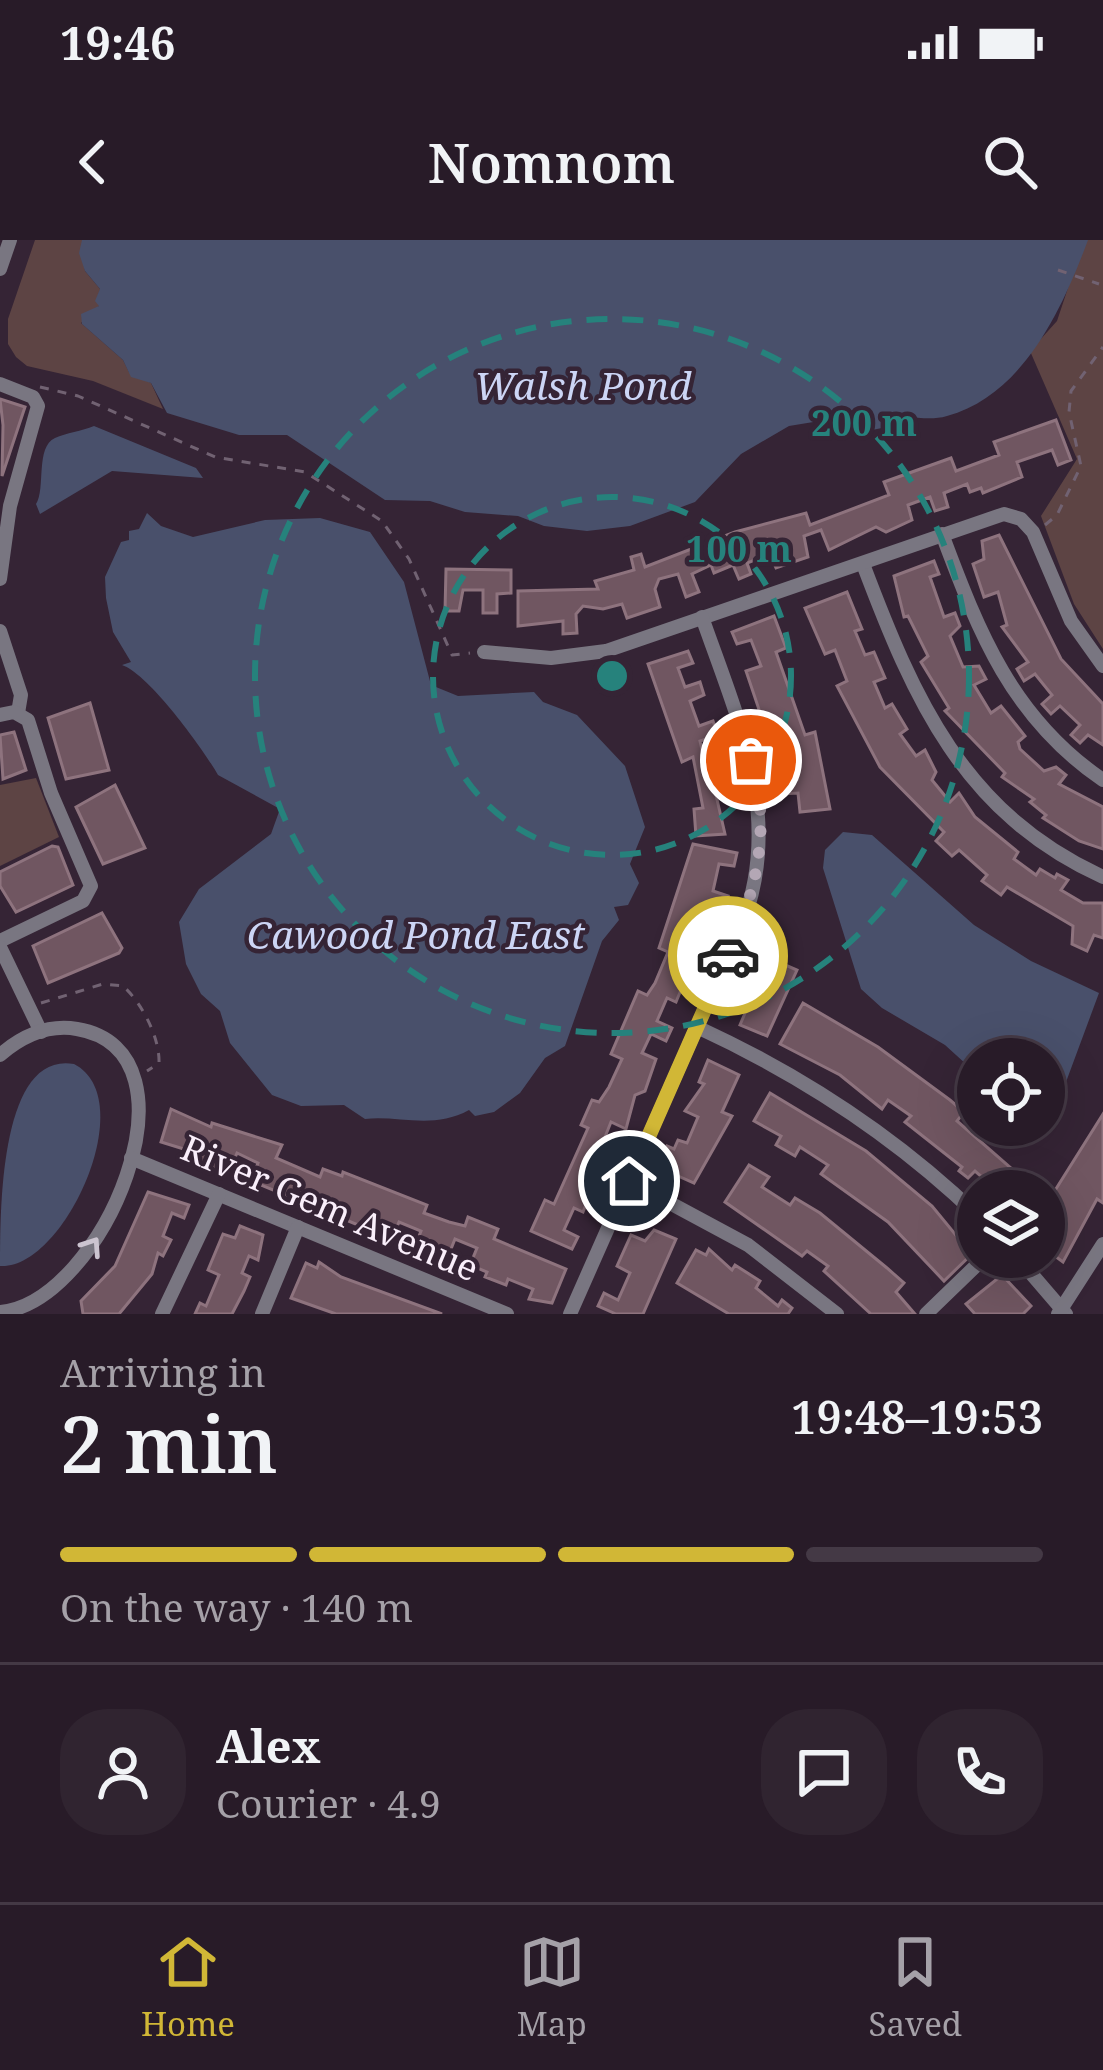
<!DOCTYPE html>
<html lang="en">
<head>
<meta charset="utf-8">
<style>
	:root { --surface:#281b28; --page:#302430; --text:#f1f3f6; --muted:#a5a1a8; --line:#443945; --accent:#d1b736 }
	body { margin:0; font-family:"Noto Serif",serif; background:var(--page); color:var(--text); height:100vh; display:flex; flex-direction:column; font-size:45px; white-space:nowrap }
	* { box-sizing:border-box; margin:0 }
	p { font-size:39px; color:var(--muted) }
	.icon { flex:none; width:66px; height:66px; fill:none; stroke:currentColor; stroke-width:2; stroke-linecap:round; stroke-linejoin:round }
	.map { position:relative; height:1074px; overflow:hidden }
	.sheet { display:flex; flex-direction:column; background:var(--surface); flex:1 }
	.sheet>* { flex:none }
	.tools { position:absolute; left:957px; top:798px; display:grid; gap:24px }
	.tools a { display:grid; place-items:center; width:108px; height:108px; border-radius:50%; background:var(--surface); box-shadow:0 12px 48px #0002,0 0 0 3px var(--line); font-size:60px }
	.pin { position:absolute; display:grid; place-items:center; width:102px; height:102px; color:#fff; margin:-51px; border:6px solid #fff; border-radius:50%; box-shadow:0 3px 12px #0007 }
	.courier { position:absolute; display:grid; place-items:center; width:120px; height:120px; margin:-60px; border:9px solid #d1b736; border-radius:50%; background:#fff; color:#222; box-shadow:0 3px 15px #0007 }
	.summary em { font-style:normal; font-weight:600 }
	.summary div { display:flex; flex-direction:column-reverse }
	.summary { display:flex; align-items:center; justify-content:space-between; height:204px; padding:0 60px }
	h1 { font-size:78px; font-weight:600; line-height:90px }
	.bar { display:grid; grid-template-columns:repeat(4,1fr); gap:18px 12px; align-content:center; height:144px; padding:0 60px }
	.bar i { height:15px; border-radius:9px; background:var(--line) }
	.bar .selected { background:var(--accent) }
	.bar p { grid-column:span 4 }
	.line { display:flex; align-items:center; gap:30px; padding:0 60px; border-top:3px solid var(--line) }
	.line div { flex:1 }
	.round { display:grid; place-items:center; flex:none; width:126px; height:126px; border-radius:48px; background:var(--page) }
	.status { display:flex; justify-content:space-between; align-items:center; height:84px; padding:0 60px; background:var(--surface); direction:ltr }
	.status svg { height:33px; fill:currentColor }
	header { display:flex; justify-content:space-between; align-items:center; height:156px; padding:0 60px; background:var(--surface); font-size:54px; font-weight:600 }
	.menu { display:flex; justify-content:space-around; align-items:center; height:168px; border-top:3px solid var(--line); background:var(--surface); font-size:33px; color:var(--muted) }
	.menu a { display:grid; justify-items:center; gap:6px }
	.menu .selected { color:var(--accent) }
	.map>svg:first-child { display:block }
</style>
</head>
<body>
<div class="status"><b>19:46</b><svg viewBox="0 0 49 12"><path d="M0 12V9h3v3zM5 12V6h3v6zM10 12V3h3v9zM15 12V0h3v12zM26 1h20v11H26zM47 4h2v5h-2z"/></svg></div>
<header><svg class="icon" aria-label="back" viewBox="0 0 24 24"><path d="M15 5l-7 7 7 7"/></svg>Nomnom<svg class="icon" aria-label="search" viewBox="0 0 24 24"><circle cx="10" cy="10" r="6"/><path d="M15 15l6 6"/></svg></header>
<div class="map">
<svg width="1103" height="1074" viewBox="0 0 1103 1074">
	<rect width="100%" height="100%" fill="#352435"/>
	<!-- green -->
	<g fill="#5d4444">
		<path d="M 35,0 L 82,0 L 85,31 L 100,49 L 99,66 L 81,83 L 123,120 L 129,132 L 151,143 L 163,169 L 93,141 L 27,126 L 16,117 L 8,104 L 8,79 Z"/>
		<path d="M 1084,0 L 1103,0 L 1103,409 L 1074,364 L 1041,276 L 1077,219 L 1030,111 L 1057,81 Z"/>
		<path d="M 36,538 L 59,597 L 0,626 L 0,545 Z"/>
	</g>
	<!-- water -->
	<g fill="#49506b">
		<path d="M 82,0 L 1088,0 C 1063,67 1024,155 947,176 C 927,182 910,174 893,179 L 892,186 L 872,190 L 850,176 L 789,186 L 741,214 L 695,262 L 630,286 L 587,291 L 544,286 L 518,276 L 465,272 L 430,261 L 385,260 L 287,195 L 239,195 L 167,173 L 151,143 L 131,137 L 123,120 L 82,84 L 81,74 L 99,66 L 95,61 L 100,49 L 85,31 L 79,13 Z"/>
		<path d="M 94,186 L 196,228 L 203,238 L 112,231 L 40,274 L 36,264 C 46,249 35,207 55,198 C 66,193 82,191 94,186 Z"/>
		<path d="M 147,273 L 161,286 L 193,297 L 265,280 L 320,278 L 370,292 L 404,342 L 431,445 L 458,456 L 534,452 L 543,462 L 577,475 L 625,526 L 645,587 L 630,624 L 639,643 L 628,665 L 614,667 L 619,680 L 602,701 L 565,806 L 545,818 L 520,853 L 494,872 L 475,876 L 469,870 C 433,890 398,875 365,879 L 344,865 L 301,866 L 272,855 L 230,803 L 220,771 L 201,754 L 186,724 L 179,682 L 199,649 L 271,594 L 280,569 L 218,535 C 204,510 149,434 122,425 L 131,422 L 113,392 L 106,358 L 105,337 L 121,302 L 129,300 L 129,291 L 139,289 Z"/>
		<path d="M 843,592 L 872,595 L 974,685 L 1031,721 L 1099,753 L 1066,842 L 1046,871 L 1044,819 L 978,819 L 978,835 L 945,805 L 882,768 L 861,749 L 823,628 L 825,610 Z"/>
		<path d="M 74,824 C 142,859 64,1030 0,1026 C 0,968 0,811 74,824 Z"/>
	</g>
	<!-- building -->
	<g fill="#705661" stroke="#8e737e" stroke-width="3">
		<path d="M 0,159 L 25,167 L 2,236 L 3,185 Z"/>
		<path d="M 1056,180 L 1071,220 L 1058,225 L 1052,210 L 1017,222 L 1022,237 L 983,253 L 981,248 L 970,252 L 967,244 L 944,253 L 948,267 L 935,271 L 930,257 L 908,265 L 912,280 L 886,292 L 876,287 L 829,310 L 821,290 L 804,296 L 808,317 L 776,328 L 770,314 L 747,323 L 751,334 L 739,339 L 733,325 L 714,333 L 711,325 L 692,334 L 699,352 L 686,357 L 678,334 L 659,339 L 655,349 L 660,367 L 627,378 L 622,364 L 603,369 L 583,366 L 576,374 L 577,393 L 563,394 L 563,381 L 518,386 L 518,351 L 598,349 L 595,341 L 634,330 L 631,317 L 641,314 L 645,327 L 735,292 L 806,273 L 810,285 L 889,255 L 884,242 L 951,218 L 956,231 L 999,215 L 994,202 Z"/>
		<path d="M 999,295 L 1061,419 L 1103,464 L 1103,505 L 1088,495 L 1080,503 L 1071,495 L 1080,485 L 1060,466 L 1051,474 L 1042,464 L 1052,455 L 1035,434 L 1024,441 L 1017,429 L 1028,422 L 1002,387 L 1007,385 L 998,352 L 984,357 L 973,324 L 984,319 L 982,301 Z"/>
		<path d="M 934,321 L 939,334 L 930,337 L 944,377 L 955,373 L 960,386 L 950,396 L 963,427 L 979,426 L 986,439 L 974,445 L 991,473 L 1001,466 L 1025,496 L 1018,502 L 1020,509 L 1044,531 L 1056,527 L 1066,535 L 1059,544 L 1103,567 L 1103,609 L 1079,601 L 1043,578 L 1046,575 L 1030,562 L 1034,559 L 1002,537 L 1005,533 L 945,471 L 949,468 L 921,422 L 928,416 L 908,376 L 904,377 L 894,336 Z"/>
		<path d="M 446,329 L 511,330 L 511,353 L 497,354 L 497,373 L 483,373 L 483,350 L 463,350 L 459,371 L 445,371 Z"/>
		<path d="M 847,352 L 862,389 L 855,391 L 865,415 L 874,412 L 885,438 L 874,442 L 885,468 L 892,464 L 907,489 L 900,494 L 916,516 L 925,510 L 936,532 L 932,540 L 950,562 L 959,553 L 975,577 L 1018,612 L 1014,619 L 1036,635 L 1040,629 L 1055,638 L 1057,634 L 1068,640 L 1061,650 L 1083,663 L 1103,663 L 1103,698 L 1094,695 L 1087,711 L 1072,704 L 1073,686 L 1007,647 L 1001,655 L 982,641 L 987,635 L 959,610 L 952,616 L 936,601 L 944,592 L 880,527 L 837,446 L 847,441 L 835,410 L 825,414 L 805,368 Z"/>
		<path d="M 774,376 L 786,408 L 776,412 L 805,495 L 815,492 L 830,569 L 800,572 L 798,553 L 782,554 L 781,540 L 797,539 L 789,514 L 775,517 L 746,431 L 761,426 L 751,400 L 737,404 L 732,392 Z"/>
		<path d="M 688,411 L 693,423 L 678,428 L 685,447 L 700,442 L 704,455 L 690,461 L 699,486 L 713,481 L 718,495 L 700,501 L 705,524 L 724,519 L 730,537 L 729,551 L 716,555 L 725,594 L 696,596 L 694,569 L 703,568 L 693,517 L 682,522 L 648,424 Z"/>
		<path d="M 90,463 L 109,530 L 66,539 L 48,478 Z"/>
		<path d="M 14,492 L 26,530 L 3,539 L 0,495 Z"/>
		<path d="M 115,545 L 145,608 L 103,624 L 76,567 Z"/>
		<path d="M 693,604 L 737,613 L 734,626 L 719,624 L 713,651 L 728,656 L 723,668 L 709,664 L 689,697 L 689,706 L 704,712 L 686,752 L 681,750 L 676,762 L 667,758 L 657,781 L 672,788 L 666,801 L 651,794 L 642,813 L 656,819 L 645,851 L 635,855 L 626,889 L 611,882 L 603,902 L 612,906 L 612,918 L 597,960 L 587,962 L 583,972 L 574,968 L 564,990 L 578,997 L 572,1009 L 531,991 L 545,960 L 554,964 L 588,888 L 581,885 L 592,860 L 599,862 L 609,847 L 622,819 L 611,814 L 638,751 L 647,755 L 655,743 L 668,712 L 659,708 Z"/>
		<path d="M 52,606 L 58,607 L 73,645 L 16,672 L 0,646 L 0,632 Z"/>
		<path d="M 102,673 L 122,708 L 119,713 L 48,743 L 33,706 Z"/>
		<path d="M 769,718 L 797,730 L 767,796 L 740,785 L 748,766 L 733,759 L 746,730 L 760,736 Z"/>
		<path d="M 803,763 L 878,807 L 950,860 L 964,872 L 957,881 L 1028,943 L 1021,951 L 998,951 L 975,931 L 968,938 L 959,931 L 962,927 L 905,882 L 911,876 L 888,860 L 882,869 L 840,835 L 780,804 Z"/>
		<path d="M 708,820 L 739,835 L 722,872 L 732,876 L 694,943 L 658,927 L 667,906 L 674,909 L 678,900 L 687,903 L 698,877 L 685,871 L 704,844 L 699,842 Z"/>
		<path d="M 770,853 L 866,911 L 932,966 L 964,1005 L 968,1001 L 977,1009 L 944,1041 L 888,982 L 821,934 L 828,925 L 800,907 L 795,916 L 776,905 L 781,896 L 754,881 Z"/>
		<path d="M 171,869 L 211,887 L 212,883 L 282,905 L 276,918 L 320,937 L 323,929 L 342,936 L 343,932 L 427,965 L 424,973 L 449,982 L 465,986 L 468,977 L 498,989 L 494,999 L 566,1029 L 552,1063 L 529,1059 L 533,1049 L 508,1039 L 506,1045 L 485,1037 L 487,1032 L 470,1025 L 477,1008 L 455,999 L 449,1014 L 437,1009 L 434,1017 L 414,1009 L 421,991 L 399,982 L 392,999 L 251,941 L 258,923 L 237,913 L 232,925 L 221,920 L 217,930 L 198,919 L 200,914 L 161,902 Z"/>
		<path d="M 1103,874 L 1103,963 L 1097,959 L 1063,1022 L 1044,1008 L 1044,968 Z"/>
		<path d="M 749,925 L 769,937 L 762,947 L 790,965 L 795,958 L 820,973 L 887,1028 L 904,1043 L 896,1052 L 915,1074 L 871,1074 L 824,1031 L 828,1026 L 807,1011 L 802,1016 L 725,962 Z"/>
		<path d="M 148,952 L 189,965 L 184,978 L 172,973 L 163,996 L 171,1000 L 163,1016 L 158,1013 L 152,1034 L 119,1074 L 83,1074 L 81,1061 L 115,1026 Z"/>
		<path d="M 240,986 L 263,995 L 258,1020 L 249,1016 L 242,1033 L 250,1037 L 244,1051 L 232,1074 L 195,1074 L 200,1063 L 206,1066 L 219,1035 L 208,1030 L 223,994 L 235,998 Z"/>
		<path d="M 654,990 L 676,999 L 643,1074 L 616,1074 L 598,1066 L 604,1053 L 618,1060 L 630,1033 L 617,1026 L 631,995 L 645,1001 Z"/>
		<path d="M 709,1009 L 732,1030 L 735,1025 L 760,1041 L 756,1048 L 778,1066 L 782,1060 L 792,1068 L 788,1074 L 729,1074 L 677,1043 L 696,1010 L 706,1015 Z"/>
		<path d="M 319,1022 L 341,1037 L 442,1074 L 336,1074 L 291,1058 L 306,1023 L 317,1028 Z"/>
		<path d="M 1002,1035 L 1031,1066 L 1023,1074 L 975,1074 L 966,1064 Z"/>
	</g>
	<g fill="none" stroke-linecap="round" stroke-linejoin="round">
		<!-- path -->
		<g stroke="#716272" stroke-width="3" stroke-dasharray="9 9" stroke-linecap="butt">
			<path d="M 1058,30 L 1099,44"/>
			<path d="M 40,147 L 78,156 L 215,217 L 305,232 L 382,281 L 409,319 L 452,415 L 470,413"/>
			<path d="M 1045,285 L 1057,275 L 1081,226 L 1069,172 L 1071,151 L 1103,107"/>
			<path d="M 41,763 L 103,744 L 123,746 C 142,763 160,798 159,823 L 147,831"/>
		</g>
		<!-- minor -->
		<g stroke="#797681" stroke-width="14">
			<path d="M 0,29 L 10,0"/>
			<path d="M 0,144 L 33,157 L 38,166 L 10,266 L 0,339"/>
			<path d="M 942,294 C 979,393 1012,478 1103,540"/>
			<path d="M 863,324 C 914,459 963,573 1103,637"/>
			<path d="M 0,391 L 21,455 L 18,473"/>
			<path d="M 484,412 L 551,418 L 606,411 L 1004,274 L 1021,279 L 1033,292 L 1071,381 L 1103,426"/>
			<path d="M 0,475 L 14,472 L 28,480 L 51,553 L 91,646 L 83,661 L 0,701"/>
			<path d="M 0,707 L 41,792"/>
			<path d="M 697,787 C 801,835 895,896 978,976"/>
			<path d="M 0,815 C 21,797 48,784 77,789 C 209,811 103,1063 0,1072"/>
			<path d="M 131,918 L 507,1074"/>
			<path d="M 629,941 L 748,1005 L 837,1074"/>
			<path d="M 1017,1017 L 1066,1074"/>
			<path d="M 162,1074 L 219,954"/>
			<path d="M 262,1074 L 298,987"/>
			<path d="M 570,1074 L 742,685 C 784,577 738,480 702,377"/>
			<path d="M 926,1074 L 985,1017"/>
			<path d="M 1058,1074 L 1103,1004"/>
		</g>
	</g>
	<!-- one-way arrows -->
	<defs><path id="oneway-chevron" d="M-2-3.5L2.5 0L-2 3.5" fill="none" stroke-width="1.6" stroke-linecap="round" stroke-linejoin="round" transform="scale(3)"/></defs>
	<use stroke="#ccc4d0" href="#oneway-chevron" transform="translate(92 1006) rotate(-56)"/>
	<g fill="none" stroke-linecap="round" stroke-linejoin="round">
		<!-- done -->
		<path stroke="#b4a7b5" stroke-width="12" stroke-dasharray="0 21.6" d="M 728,716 C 756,651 772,590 751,520"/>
		<!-- route -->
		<path stroke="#d1b736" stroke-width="15" d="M 629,941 L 728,716"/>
	</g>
	<!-- distance rings -->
	<g fill="none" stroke="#26827c" stroke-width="6" stroke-dasharray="21 15">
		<circle cx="612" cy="436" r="179"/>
		<circle cx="612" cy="436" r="357"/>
	</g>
	<g text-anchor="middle" stroke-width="9" stroke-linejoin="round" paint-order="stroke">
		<!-- street labels -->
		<g font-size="36" fill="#f9eefa" stroke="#352435">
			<text transform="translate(330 968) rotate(23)" y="13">River Gem Avenue</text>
		</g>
		<!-- water labels -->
		<g font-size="39" font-style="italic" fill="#ccd5f5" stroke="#352435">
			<text x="583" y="160">Walsh Pond</text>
			<text x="416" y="709">Cawood Pond East</text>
		</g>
	</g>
	<circle cx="612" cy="436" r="18" fill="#26827c" stroke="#352435" stroke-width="6"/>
	<g font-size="36" text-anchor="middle" font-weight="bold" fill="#26827c" stroke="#352435" stroke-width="9" stroke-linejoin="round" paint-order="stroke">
		<text x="864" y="196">200 m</text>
		<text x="739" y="322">100 m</text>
	</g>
</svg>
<div class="tools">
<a><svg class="icon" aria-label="locate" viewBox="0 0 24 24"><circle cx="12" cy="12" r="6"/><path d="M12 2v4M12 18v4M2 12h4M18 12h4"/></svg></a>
<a><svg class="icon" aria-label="layers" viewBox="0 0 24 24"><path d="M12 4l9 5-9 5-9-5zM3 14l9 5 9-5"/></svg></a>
</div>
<div class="pin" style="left:751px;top:520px;background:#ea580c"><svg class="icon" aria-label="bag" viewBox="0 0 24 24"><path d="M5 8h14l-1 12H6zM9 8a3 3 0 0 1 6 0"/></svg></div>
<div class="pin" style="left:629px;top:941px;background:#1f2937"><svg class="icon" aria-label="home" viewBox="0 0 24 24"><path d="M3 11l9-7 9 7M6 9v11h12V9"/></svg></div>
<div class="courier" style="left:728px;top:716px"><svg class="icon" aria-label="car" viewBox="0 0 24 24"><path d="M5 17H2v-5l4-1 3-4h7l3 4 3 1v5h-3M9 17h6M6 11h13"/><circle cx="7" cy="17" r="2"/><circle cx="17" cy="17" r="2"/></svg></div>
</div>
<section class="sheet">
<div class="summary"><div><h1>2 min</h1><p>Arriving in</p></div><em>19:48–19:53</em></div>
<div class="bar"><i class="selected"></i><i class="selected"></i><i class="selected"></i><i></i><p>On the way · 140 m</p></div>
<div class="line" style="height:216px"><a class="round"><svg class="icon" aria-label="person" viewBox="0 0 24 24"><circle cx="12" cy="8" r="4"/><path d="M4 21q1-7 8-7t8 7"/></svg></a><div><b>Alex</b><p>Courier · 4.9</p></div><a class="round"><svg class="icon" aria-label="chat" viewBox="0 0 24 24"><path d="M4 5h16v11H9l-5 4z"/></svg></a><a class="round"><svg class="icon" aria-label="phone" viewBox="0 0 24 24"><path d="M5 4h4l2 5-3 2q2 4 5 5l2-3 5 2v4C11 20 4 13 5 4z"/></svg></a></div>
</section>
<nav class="menu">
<a class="selected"><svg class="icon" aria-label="home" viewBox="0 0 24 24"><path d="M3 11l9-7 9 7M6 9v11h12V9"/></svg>Home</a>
<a><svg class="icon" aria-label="map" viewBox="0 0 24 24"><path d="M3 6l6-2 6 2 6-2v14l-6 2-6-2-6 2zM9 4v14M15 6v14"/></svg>Map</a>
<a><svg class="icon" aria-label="saved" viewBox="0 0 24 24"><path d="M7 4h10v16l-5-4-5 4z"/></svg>Saved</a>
</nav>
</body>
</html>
